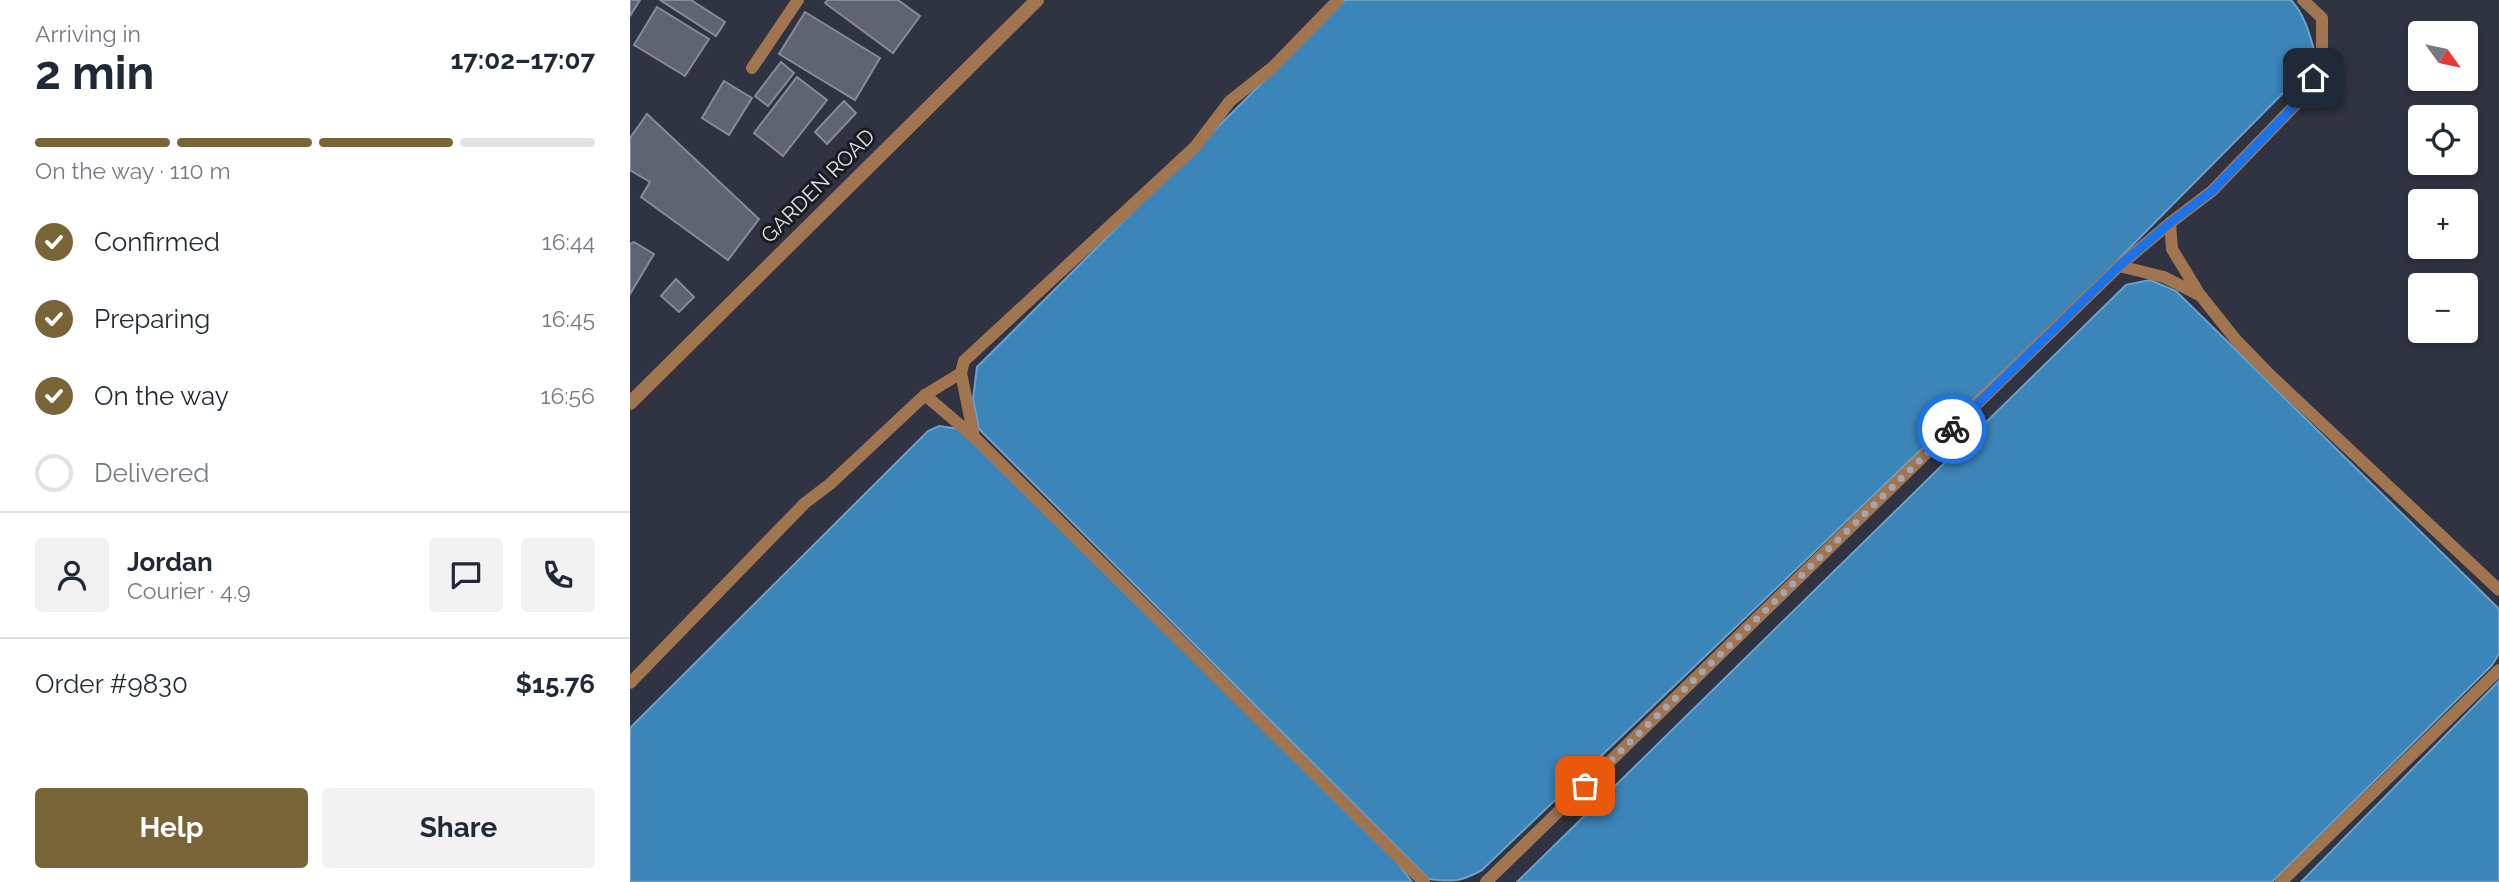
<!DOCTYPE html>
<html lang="en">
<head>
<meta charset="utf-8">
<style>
	:root { --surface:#fff; --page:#f2f2f3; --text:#1f2937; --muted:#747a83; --line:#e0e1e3; --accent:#796437 }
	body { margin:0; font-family:Raleway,sans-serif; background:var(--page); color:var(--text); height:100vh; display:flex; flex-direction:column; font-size:26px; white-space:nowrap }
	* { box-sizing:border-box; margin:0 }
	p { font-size:23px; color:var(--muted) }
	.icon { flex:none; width:38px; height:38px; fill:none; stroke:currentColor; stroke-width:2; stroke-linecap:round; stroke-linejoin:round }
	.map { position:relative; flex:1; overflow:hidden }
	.sheet { display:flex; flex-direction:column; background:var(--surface); width:630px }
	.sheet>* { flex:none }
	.needle { width:46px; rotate:123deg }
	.buttons { position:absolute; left:1778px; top:21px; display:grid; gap:14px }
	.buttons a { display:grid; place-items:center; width:70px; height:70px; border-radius:7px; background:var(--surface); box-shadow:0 4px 10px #0003; font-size:35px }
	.pin { position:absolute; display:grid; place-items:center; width:60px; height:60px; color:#fff; margin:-30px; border-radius:14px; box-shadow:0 4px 10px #0006 }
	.courier { position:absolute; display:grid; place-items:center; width:70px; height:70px; margin:-35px; border:5px solid #1a73e8; border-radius:50%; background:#fff; color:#222; box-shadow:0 2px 9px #0007 }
	.head em { font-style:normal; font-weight:700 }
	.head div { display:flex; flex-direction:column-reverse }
	.head { display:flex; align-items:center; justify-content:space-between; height:119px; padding:0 35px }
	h1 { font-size:46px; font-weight:700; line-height:52px }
	.bar { display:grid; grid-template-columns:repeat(4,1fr); gap:10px 7px; align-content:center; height:84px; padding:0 35px }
	.bar i { height:9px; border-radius:5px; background:var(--line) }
	.bar .current { background:var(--accent) }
	.bar p { grid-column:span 4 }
	.line { display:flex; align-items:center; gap:18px; padding:0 35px; border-top:2px solid var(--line) }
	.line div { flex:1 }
	.round { display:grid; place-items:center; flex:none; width:74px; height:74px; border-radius:7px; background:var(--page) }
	ol { padding:0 35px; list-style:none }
	li { display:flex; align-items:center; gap:21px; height:77px }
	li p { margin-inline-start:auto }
	li .icon { padding:7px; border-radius:50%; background:var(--accent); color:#fff; stroke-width:4 }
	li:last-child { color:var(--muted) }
	li i { width:38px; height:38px; border:4px solid var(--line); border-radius:50% }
	.action { display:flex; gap:14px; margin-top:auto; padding:14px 35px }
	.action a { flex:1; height:80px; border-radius:7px; background:var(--accent); color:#fff; font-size:28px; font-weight:700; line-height:80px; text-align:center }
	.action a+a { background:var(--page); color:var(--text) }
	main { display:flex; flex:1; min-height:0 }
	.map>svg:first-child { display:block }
</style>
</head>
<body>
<main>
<section class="sheet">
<div class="head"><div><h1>2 min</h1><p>Arriving in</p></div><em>17:02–17:07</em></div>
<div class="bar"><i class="current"></i><i class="current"></i><i class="current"></i><i></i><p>On the way · 110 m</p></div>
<ol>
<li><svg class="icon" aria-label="check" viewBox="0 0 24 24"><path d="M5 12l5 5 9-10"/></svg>Confirmed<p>16:44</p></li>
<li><svg class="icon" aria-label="check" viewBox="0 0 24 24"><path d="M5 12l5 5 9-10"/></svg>Preparing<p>16:45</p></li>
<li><svg class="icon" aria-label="check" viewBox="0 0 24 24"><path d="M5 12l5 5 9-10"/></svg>On the way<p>16:56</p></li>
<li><i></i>Delivered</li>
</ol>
<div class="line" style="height:126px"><a class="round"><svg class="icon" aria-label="person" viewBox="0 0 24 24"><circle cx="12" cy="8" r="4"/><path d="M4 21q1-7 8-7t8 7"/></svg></a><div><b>Jordan</b><p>Courier · 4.9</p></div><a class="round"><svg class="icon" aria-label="chat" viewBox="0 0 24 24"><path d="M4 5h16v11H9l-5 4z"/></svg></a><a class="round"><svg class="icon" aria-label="phone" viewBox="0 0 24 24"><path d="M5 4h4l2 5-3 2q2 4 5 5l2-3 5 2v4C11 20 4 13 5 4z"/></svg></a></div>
<div class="line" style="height:91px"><div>Order #9830</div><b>$15.76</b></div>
<div class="action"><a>Help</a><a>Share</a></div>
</section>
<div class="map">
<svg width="1869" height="882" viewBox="0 0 1869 882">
	<rect width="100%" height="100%" fill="#303341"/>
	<!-- water -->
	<g fill="#3c85b9" stroke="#6ea1c8" stroke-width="2">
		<path d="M 715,0 L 1661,0 C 1674,14 1679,32 1684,50 L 1655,91 L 1461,287 L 852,870 C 830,882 824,882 799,879 L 349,429 L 343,399 L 347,367 Z"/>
		<path d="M 1520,280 L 1546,291 L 1869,609 L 1869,654 L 1862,665 L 1642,882 L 887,882 L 1496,285 Z"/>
		<path d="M 309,426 L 329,429 L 760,853 L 782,882 L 0,882 L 0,728 L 298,431 Z"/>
		<path d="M 1869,681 L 1869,882 L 1671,882 Z"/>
	</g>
	<!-- building -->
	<g fill="#5f6372" stroke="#868a9b" stroke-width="2">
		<path d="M 0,0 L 10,0 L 0,16 Z"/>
		<path d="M 30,0 L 61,0 L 95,22 L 86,36 Z"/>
		<path d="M 198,0 L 268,0 L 290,16 L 263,53 L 195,3 Z"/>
		<path d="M 27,7 L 79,39 L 55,76 L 4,45 Z"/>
		<path d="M 175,12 L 250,58 L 225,100 L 149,54 Z"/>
		<path d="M 151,62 L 164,73 L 138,106 L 125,96 Z"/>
		<path d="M 167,77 L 197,100 L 153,156 L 124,133 Z"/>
		<path d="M 94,81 L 122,98 L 99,135 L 72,118 Z"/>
		<path d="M 214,101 L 226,113 L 197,144 L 185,132 Z"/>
		<path d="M 17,114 L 129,219 L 98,260 L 11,197 L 20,182 L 0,170 L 0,138 Z"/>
		<path d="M 4,242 L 24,254 L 0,294 L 0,244 Z"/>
		<path d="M 46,279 L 64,297 L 49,312 L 31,296 Z"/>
	</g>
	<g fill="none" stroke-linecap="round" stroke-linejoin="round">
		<!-- lane -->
		<g stroke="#a27551" stroke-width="12">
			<path d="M 122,68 L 168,0"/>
			<path d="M 1540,223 L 1542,249 L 1570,295"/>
			<path d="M 1489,266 L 1540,223 L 1582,191 L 1673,97 L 1692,58 L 1692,18 L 1673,0"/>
			<path d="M 331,373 L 344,437 L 794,882"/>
			<path d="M 295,395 L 344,437"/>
			<path d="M 0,683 L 175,503 L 200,484 L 295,395 L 331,373 L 334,361 L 565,147 L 600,101 L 643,67 L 708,0"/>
			<path d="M 856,882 L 1489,266 L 1534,277 L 1571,296 L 1606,340 L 1639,374 L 1869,590"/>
			<path d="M 1651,882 L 1869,670"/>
		</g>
		<!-- street -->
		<path stroke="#a27551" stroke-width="14" d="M 0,403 L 407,0"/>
	</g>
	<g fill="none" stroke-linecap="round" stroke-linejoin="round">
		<!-- done -->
		<path stroke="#a3a5b0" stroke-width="7" stroke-dasharray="0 12.6" d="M 955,786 L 1322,429"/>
		<!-- route -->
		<path stroke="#1a73e8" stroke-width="9" d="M 1322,429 L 1489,266 L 1540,223 L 1582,191 L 1673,97 L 1683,78"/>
	</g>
	<g text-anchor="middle" stroke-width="6" stroke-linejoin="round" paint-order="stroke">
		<!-- street labels -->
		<g font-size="21" fill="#e1e3ec" stroke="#1a1b21">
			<text transform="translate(188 186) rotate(-45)" y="7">GARDEN ROAD</text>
		</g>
	</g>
</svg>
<div class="buttons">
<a><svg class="needle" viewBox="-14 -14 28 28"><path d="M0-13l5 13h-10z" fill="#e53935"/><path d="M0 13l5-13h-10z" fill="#747a83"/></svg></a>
<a><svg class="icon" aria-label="locate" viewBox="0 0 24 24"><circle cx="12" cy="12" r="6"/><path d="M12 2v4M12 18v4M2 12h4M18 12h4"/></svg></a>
<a>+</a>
<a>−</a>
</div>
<div class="pin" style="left:955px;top:786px;background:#ea580c"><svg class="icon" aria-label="bag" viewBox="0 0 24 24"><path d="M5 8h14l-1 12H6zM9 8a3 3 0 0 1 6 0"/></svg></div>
<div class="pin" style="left:1683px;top:78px;background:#1f2937"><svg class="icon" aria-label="home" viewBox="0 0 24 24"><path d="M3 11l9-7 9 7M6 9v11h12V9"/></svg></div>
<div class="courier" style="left:1322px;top:429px"><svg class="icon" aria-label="bike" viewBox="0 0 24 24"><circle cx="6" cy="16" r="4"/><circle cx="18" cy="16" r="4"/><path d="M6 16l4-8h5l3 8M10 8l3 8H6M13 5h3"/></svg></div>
</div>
</main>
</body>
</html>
